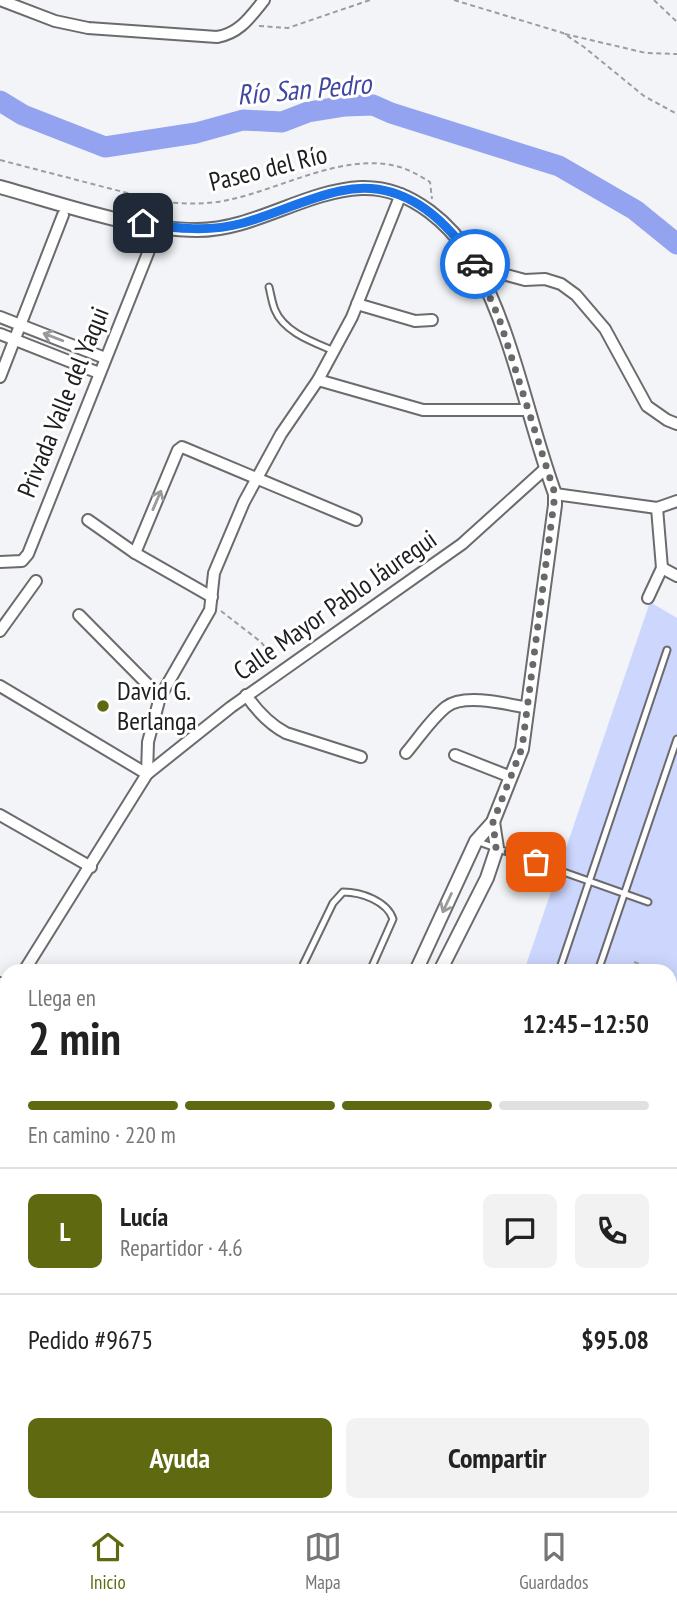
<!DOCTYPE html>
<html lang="es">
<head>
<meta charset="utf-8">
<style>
	:root { --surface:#fff; --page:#f2f2f2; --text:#222; --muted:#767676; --line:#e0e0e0; --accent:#5f6a10 }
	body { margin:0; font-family:"PT Sans Narrow",sans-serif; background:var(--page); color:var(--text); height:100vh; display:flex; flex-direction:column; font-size:26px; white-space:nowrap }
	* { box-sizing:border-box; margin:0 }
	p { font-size:23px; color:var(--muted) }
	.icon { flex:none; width:38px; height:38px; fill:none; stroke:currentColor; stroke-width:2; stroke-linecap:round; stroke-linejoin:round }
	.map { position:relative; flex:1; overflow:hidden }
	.details { position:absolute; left:0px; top:964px; width:677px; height:548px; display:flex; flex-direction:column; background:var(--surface); border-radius:21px 21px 0 0; box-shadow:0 4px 18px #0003 }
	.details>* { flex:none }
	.pin { position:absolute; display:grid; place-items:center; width:60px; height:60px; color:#fff; margin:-30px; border-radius:14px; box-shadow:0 4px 10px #0006 }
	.courier { position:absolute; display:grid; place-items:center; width:70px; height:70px; margin:-35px; border:5px solid #1a73e8; border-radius:50%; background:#fff; color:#222; box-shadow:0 2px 9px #0007 }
	.summary em { font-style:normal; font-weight:700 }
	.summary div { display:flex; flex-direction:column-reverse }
	.summary { display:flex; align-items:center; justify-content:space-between; height:119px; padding:0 28px }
	h1 { font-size:46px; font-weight:700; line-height:52px }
	.bar { display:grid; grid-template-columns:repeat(4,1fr); gap:10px 7px; align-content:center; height:84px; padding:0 28px }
	.bar i { height:9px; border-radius:5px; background:var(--line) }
	.bar .selected { background:var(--accent) }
	.bar p { grid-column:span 4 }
	.line { display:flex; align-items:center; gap:18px; padding:0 28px; border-top:2px solid var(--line) }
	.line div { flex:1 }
	.round { display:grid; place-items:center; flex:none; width:74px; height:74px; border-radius:10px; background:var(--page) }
	.action { display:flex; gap:14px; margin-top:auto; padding:14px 28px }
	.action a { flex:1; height:80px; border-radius:10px; background:var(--accent); color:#fff; font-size:28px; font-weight:700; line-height:80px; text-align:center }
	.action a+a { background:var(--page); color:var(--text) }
	.menu { display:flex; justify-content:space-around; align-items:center; height:98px; border-top:2px solid var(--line); background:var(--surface); font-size:19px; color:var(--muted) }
	.menu a { display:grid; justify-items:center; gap:4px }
	.menu .selected { color:var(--accent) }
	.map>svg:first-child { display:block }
</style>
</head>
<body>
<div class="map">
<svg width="677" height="1511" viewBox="0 0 677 1511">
	<rect width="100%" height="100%" fill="#f3f4f7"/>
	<!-- green -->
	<path fill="#cdd6fd" d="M 650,602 L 677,618 L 677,1288 L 670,1285 L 670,971 L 524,971 Z"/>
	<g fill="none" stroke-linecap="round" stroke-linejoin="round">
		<!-- river -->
		<path stroke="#94a3ef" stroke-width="21" d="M 0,101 L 23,115 L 105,147 L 196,133 L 243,120 L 282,122 L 308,112 L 345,106 L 373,105 L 391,113 L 559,166 L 635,210 L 677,244"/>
		<!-- primary-tunnel -->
		<path stroke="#c8c9cc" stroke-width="16" stroke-dasharray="16 8" stroke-linecap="butt" d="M 0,1020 L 7,1024"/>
		<defs>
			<g id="service">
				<path d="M 269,287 C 271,295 272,303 275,310 C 284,332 313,342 334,351"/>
				<path d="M 476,841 L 648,902"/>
				<path d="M 319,971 L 306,969 L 303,965 L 333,903 L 343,892 C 361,892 387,901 393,919 L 370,971"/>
				<path d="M 559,971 L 667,650"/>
				<path d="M 598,971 L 677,739"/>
				<path d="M 670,1110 L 677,1091"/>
				<path d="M 670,1160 L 677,1140"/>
				<path d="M 0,1349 L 7,1351"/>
			</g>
			<g id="minor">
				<path d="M 0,0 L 55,21 L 88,28 L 217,37 C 240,33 250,17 264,0"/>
				<path d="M 477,267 L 525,280 L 545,279 L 561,284 L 576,295 L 605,329 L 647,406 L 667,420 L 677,424"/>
				<path d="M 357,304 L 415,321 L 432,320"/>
				<path d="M 0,317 L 105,358"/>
				<path d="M 0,334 L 99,373"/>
				<path d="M 0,377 L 63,215"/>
				<path d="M 318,380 L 423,410 L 528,410"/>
				<path d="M 555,494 L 657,508 L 677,501"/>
				<path d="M 657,508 L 662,568"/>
				<path d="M 88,520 L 135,553 L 212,597"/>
				<path d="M 135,553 L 178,450 L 182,447 L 356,520"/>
				<path d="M 0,562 L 22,561 L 28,554 L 154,238"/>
				<path d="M 662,568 L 677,576"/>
				<path d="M 648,598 L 662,568"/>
				<path d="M 79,615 L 160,697"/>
				<path d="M 0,631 L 36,581"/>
				<path d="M 0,686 L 147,774 L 231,707 L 462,544 L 546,468"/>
				<path d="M 246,695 C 257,711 269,724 286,733 L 361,757"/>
				<path d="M 406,753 C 418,739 431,719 446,707 C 464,693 507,704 528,708"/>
				<path d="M 455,755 L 511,777"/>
				<path d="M 0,815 L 91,867"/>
				<path d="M 24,971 L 147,774 L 148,742 L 160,697 L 210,610 L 214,573 L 244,502 L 281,434 L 318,380 L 352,317 L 401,194"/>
				<path d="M 670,1435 L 677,1437"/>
				<path d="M 0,1487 L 7,1490"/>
				<path d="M 48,1505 L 59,1511"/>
				<path d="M 289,1505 L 306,1511"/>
				<path d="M 584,1505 L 601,1511"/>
				<path d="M 109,1511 L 111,1505"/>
				<path d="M 328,1511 L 330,1505"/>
				<path d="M 538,1511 L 540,1505"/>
			</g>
			<g id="tertiary">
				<path d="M 0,187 C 62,204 133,230 197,230 C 254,230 304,191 361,188 C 411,186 455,226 477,268 C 514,338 528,420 555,494 L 555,505 L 522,749 L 493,822 L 476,841 L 416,971"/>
				<path d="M 440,971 L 487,878 L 497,848 L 493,822"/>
				<path d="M 0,984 L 7,989"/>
				<path d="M 0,1009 L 7,998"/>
				<path d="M 0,1032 L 7,1036"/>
			</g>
			<g id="primary">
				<path d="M 670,1304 L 677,1306"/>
				<path d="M 670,1341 L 677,1344"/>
			</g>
		</defs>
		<!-- service casing -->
		<use href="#service" stroke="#6b6b6e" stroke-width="9"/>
		<!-- minor casing -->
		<use href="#minor" stroke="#6b6b6e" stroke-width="14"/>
		<!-- tertiary casing -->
		<use href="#tertiary" stroke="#6b6b6e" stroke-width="16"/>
		<!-- primary casing -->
		<use href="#primary" stroke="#6b6b6e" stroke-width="19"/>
		<!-- path -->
		<g stroke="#9d9da0" stroke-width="2" stroke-dasharray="5 3.5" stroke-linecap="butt">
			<path d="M 454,0 L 563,33 L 584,47 L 644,96 L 677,114"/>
			<path d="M 654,0 L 677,22"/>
			<path d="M 259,26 L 288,28 L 370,0"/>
			<path d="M 565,34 L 646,53 L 677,54"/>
			<path d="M 0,160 L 158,201 C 181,204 205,205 228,200 C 281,189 342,153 396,166 C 409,169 420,176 430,182 L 432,199"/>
			<path d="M 221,611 L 261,642 L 276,661"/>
			<path d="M 634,962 L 660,971"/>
			<path d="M 670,975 L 677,977"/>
			<path d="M 670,1071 L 677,1073"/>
			<path d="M 670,1201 L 677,1203"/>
		</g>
		<!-- service -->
		<use href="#service" stroke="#fff" stroke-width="5"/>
		<!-- minor -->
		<use href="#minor" stroke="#fff" stroke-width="10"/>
		<!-- tertiary -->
		<use href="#tertiary" stroke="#fff" stroke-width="12"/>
		<!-- primary -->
		<use href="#primary" stroke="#fff" stroke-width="16"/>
	</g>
	<!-- one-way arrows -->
	<defs><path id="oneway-shaft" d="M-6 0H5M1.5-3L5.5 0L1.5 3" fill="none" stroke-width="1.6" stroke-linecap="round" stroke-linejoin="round" transform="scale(1.75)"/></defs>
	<g stroke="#9a9a9b">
		<use href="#oneway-shaft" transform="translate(53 337) rotate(-159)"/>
		<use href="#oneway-shaft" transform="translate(157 500) rotate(-67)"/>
		<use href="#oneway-shaft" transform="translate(447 903) rotate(115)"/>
	</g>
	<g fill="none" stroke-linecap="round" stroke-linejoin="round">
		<!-- done -->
		<path stroke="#69696b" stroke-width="7" stroke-dasharray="0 12.6" d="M 475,264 L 499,318 L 555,494 L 522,748 L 493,822 L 496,848 L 536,862"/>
		<!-- route -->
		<path stroke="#1a73e8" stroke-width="9" d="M 143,223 C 177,229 210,232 243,223 C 276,214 307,198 340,191 C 400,177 445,217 475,264"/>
	</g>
	<!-- markers -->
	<circle fill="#5f6a10" stroke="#fff" stroke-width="2.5" cx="103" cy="706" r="7"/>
	<g text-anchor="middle" stroke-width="6" stroke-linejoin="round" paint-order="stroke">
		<!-- street labels -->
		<g font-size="26" fill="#1e1e20" stroke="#fff">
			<text transform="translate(268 168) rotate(-14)" y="9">Paseo del Río</text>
			<text transform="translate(63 402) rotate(-68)" y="9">Privada Valle del Yaqui</text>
			<text transform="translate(335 605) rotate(-35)" y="9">Calle Mayor Pablo Jáuregui</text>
		</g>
		<!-- poi labels -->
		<g font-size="26" fill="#1e1e20" stroke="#fff" text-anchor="start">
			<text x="117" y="700">David G.<tspan x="117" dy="30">Berlanga</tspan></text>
		</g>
		<!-- water labels -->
		<g font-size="28" font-style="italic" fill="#3f47a0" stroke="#fff">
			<text transform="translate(304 89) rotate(-5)" y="10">Río San Pedro</text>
		</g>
	</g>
</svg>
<div class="pin" style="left:536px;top:862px;background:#ea580c"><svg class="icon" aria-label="bag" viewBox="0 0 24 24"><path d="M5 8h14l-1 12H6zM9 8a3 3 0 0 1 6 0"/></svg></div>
<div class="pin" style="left:143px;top:223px;background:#1f2937"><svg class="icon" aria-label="home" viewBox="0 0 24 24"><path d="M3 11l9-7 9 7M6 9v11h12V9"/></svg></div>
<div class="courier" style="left:475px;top:264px"><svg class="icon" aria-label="car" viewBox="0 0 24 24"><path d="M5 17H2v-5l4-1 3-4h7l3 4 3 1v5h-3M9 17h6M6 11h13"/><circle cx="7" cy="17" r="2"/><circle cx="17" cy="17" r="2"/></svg></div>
<section class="details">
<div class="summary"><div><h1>2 min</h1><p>Llega en</p></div><em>12:45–12:50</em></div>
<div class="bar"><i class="selected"></i><i class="selected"></i><i class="selected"></i><i></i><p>En camino · 220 m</p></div>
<div class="line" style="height:126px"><b class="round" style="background:var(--accent);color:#fff">L</b><div><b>Lucía</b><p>Repartidor · 4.6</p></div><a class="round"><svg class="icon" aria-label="chat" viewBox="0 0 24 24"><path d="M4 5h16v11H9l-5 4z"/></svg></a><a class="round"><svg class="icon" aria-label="phone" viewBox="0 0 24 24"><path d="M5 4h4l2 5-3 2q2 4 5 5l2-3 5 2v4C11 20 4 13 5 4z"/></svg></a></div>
<div class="line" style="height:91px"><div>Pedido #9675</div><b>$95.08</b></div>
<div class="action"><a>Ayuda</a><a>Compartir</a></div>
</section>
</div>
<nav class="menu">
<a class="selected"><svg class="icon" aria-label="home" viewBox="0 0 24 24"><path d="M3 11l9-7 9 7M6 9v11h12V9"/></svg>Inicio</a>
<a><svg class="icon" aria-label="map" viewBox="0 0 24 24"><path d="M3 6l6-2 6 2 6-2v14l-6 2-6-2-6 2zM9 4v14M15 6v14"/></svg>Mapa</a>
<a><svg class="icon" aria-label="saved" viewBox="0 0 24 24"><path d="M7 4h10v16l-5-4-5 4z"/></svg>Guardados</a>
</nav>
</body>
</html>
